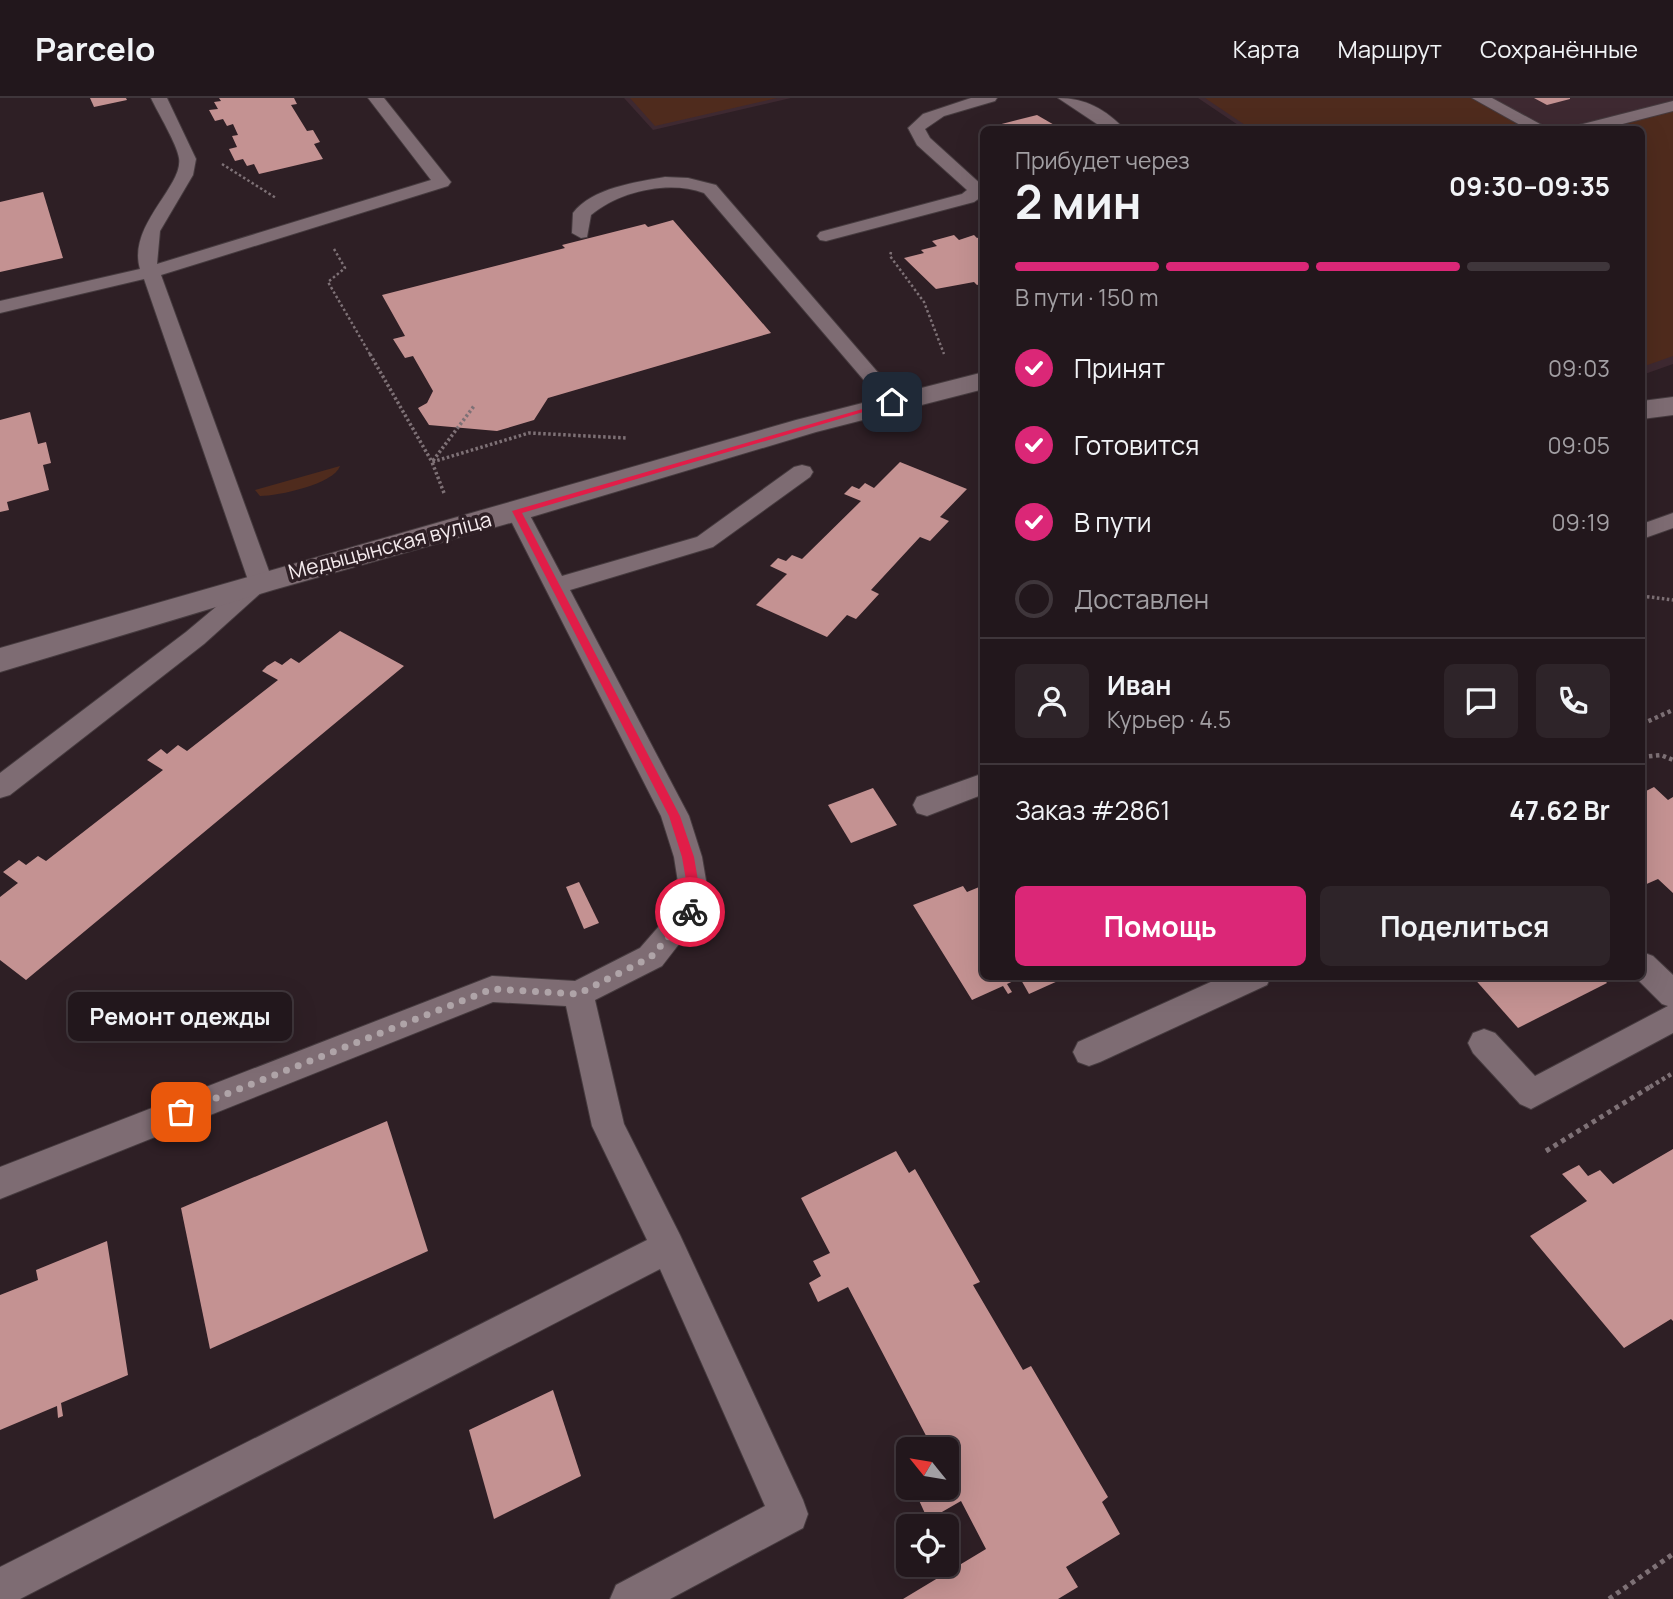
<!DOCTYPE html>
<html lang="ru">
<head>
<meta charset="utf-8">
<style>
	:root { --surface:#22171c; --page:#2e2429; --text:#f1f3f6; --muted:#a29fa3; --line:#3f363b; --accent:#db2777 }
	body { margin:0; font-family:Manrope,sans-serif; background:var(--page); color:var(--text); height:100vh; display:flex; flex-direction:column; font-size:26px; white-space:nowrap }
	* { box-sizing:border-box; margin:0 }
	p { font-size:23px; color:var(--muted) }
	.icon { flex:none; width:38px; height:38px; fill:none; stroke:currentColor; stroke-width:2; stroke-linecap:round; stroke-linejoin:round }
	.map { position:relative; flex:1; overflow:hidden }
	.side { position:absolute; left:980px; top:28px; width:665px; height:854px; display:flex; flex-direction:column; background:var(--surface); border-radius:10px; box-shadow:0 7px 28px #0002,0 0 0 2px var(--line) }
	.side>* { flex:none }
	.needle { width:46px; rotate:300deg }
	.fabs { position:absolute; left:896px; top:1339px; display:grid; gap:14px }
	.fabs a { display:grid; place-items:center; width:63px; height:63px; border-radius:10px; background:var(--surface); box-shadow:0 7px 28px #0002,0 0 0 2px var(--line); font-size:35px }
	.pin { position:absolute; display:grid; place-items:center; width:60px; height:60px; color:#fff; margin:-30px; border-radius:14px; box-shadow:0 4px 10px #0006 }
	.courier { position:absolute; display:grid; place-items:center; width:70px; height:70px; margin:-35px; border:5px solid #e11d48; border-radius:50%; background:#fff; color:#222; box-shadow:0 2px 9px #0007 }
	.bubble { position:absolute; height:49px; border-radius:10px; background:var(--surface); box-shadow:0 7px 28px #0002,0 0 0 2px var(--line); font-size:23px; font-weight:700; line-height:49px; text-align:center }
	.headline em { font-style:normal; font-weight:700 }
	.headline div { display:flex; flex-direction:column-reverse }
	.headline { display:flex; align-items:center; justify-content:space-between; height:119px; padding:0 35px }
	h1 { font-size:46px; font-weight:700; line-height:52px }
	.bar { display:grid; grid-template-columns:repeat(4,1fr); gap:10px 7px; align-content:center; height:84px; padding:0 35px }
	.bar i { height:9px; border-radius:5px; background:var(--line) }
	.bar .on { background:var(--accent) }
	.bar p { grid-column:span 4 }
	.line { display:flex; align-items:center; gap:18px; padding:0 35px; border-top:2px solid var(--line) }
	.line div { flex:1 }
	.round { display:grid; place-items:center; flex:none; width:74px; height:74px; border-radius:10px; background:var(--page) }
	ol { padding:0 35px; list-style:none }
	li { display:flex; align-items:center; gap:21px; height:77px }
	li p { margin-inline-start:auto }
	li .icon { padding:7px; border-radius:50%; background:var(--accent); color:#fff; stroke-width:4 }
	li:last-child { color:var(--muted) }
	li i { width:38px; height:38px; border:4px solid var(--line); border-radius:50% }
	.primary-button { display:flex; gap:14px; margin-top:auto; padding:14px 35px }
	.primary-button a { flex:1; height:80px; border-radius:10px; background:var(--accent); color:#fff; font-size:28px; font-weight:700; line-height:80px; text-align:center }
	.primary-button a+a { background:var(--page); color:var(--text) }
	header { display:flex; align-items:center; gap:42px; box-sizing:border-box; height:98px; padding:0 35px; background:var(--surface); border-bottom:2px solid var(--line) }
	header strong { font-size:33px }
	nav { display:flex; gap:38px; margin-inline-start:auto; font-size:24px }
	.map>svg:first-child { display:block }
</style>
</head>
<body>
<header>
<strong>Parcelo</strong>
<nav><a>Карта</a><a>Маршрут</a><a>Сохранённые</a></nav>
</header>
<div class="map">
<svg width="1673" height="1501" viewBox="0 0 1673 1501">
	<rect width="100%" height="100%" fill="#2e1f25"/>
	<!-- built -->
	<g fill="#3e2931">
		<path d="M 624,0 L 791,0 L 653,32 Z"/>
		<path d="M 1198,0 L 1673,0 L 1673,266 L 1642,277 L 1642,32 L 1244,31 Z"/>
	</g>
	<!-- green -->
	<g fill="#4f2b1d">
		<path d="M 630,0 L 777,0 L 655,28 Z"/>
		<path d="M 1205,0 L 1476,0 L 1535,31 L 1251,31 Z"/>
		<path d="M 1664,14 L 1673,14 L 1673,258 L 1642,269 L 1642,32 L 1607,32 Z"/>
		<path d="M 340,368 C 334,386 278,398 260,398 L 255,392 Z"/>
	</g>
	<!-- building -->
	<g fill="#c49292">
		<path d="M 90,0 L 126,0 L 127,2 L 94,9 Z"/>
		<path d="M 219,0 L 294,0 L 297,6 L 291,7 L 307,33 L 313,32 L 320,44 L 314,46 L 323,61 L 259,76 L 254,66 L 247,68 L 243,61 L 235,63 L 229,51 L 237,49 L 232,38 L 238,37 L 233,26 L 227,28 L 223,21 L 215,23 L 209,12 L 218,11 L 214,4 L 221,3 Z"/>
		<path d="M 1534,0 L 1570,0 L 1570,1 L 1547,7 Z"/>
		<path d="M 1037,17 L 1063,32 L 994,32 L 990,29 Z"/>
		<path d="M 43,94 L 63,160 L 0,174 L 0,104 Z"/>
		<path d="M 673,122 L 771,235 L 548,300 L 534,322 L 497,333 L 429,327 L 418,310 L 427,305 L 433,293 L 413,258 L 405,260 L 393,241 L 405,238 L 382,197 L 565,150 L 562,147 L 645,126 L 648,129 Z"/>
		<path d="M 954,137 L 959,142 L 974,137 L 977,140 L 984,138 L 984,185 L 977,187 L 974,184 L 936,191 L 904,160 L 924,155 L 921,152 L 937,148 L 932,143 Z"/>
		<path d="M 30,314 L 38,346 L 46,344 L 51,365 L 43,367 L 49,392 L 7,404 L 9,412 L 0,414 L 0,322 Z"/>
		<path d="M 900,364 L 967,391 L 940,419 L 949,423 L 930,443 L 920,439 L 871,492 L 879,496 L 856,521 L 847,517 L 827,539 L 756,507 L 787,476 L 770,468 L 778,460 L 786,463 L 792,457 L 802,461 L 861,403 L 844,396 L 852,388 L 859,391 L 865,385 L 874,390 Z"/>
		<path d="M 340,533 L 404,568 L 26,882 L 0,862 L 0,799 L 18,785 L 3,774 L 19,762 L 26,767 L 38,758 L 46,763 L 163,672 L 147,662 L 161,651 L 167,656 L 178,647 L 187,653 L 278,582 L 262,573 L 267,568 L 275,563 L 282,567 L 291,560 L 299,565 Z"/>
		<path d="M 1654,689 L 1668,702 L 1673,699 L 1673,795 L 1658,781 L 1642,788 L 1642,695 Z"/>
		<path d="M 873,690 L 897,727 L 851,745 L 828,707 Z"/>
		<path d="M 579,784 L 599,825 L 584,831 L 566,789 Z"/>
		<path d="M 984,787 L 984,878 L 1069,878 L 1029,896 L 1020,880 L 1007,886 L 1012,894 L 1008,896 L 1003,888 L 972,902 L 913,807 L 963,788 L 967,794 Z"/>
		<path d="M 1472,878 L 1601,878 L 1607,885 L 1518,930 Z"/>
		<path d="M 387,1023 L 428,1153 L 210,1251 L 181,1110 Z"/>
		<path d="M 1673,1051 L 1673,1223 L 1671,1221 L 1624,1250 L 1530,1138 L 1587,1103 L 1562,1076 L 1579,1067 L 1588,1078 L 1600,1072 L 1613,1086 Z"/>
		<path d="M 896,1053 L 909,1075 L 915,1071 L 980,1184 L 973,1187 L 1023,1272 L 1031,1268 L 1108,1399 L 1102,1404 L 1120,1436 L 1066,1469 L 1078,1489 L 1058,1501 L 903,1501 L 986,1451 L 961,1403 L 928,1422 L 917,1398 L 929,1390 L 947,1390 L 947,1351 L 933,1351 L 848,1189 L 818,1204 L 809,1185 L 821,1178 L 813,1163 L 830,1155 L 801,1100 Z"/>
		<path d="M 107,1143 L 128,1277 L 61,1305 L 63,1318 L 58,1320 L 57,1308 L 0,1332 L 0,1197 L 38,1182 L 36,1172 Z"/>
		<path d="M 553,1292 L 581,1378 L 494,1421 L 469,1332 Z"/>
	</g>
	<g fill="none" stroke-linecap="round" stroke-linejoin="round">
		<defs>
			<g id="lane">
				<path d="M 151,0 L 167,0 L 196,61 L 193,77 L 160,133 L 157,166 L 431,82 L 368,0 L 384,0 L 451,84 L 448,88 L 161,177 L 273,484 L 204,546 L 10,697 L 0,700 L 0,675 L 186,534 L 248,482 L 144,181 L 0,215 L 0,203 L 140,171 C 127,127 184,88 179,60 C 177,46 158,15 151,0 Z"/>
				<path d="M 971,0 L 997,0 L 995,3 L 944,18 L 925,31 L 930,40 L 984,89 L 984,97 L 974,104 L 826,143 L 820,142 L 817,138 L 820,134 L 962,96 L 967,92 L 917,47 L 908,30 L 923,16 Z"/>
				<path d="M 1058,0 C 1085,0 1106,11 1125,32 L 1106,32 Z"/>
				<path d="M 1472,0 L 1492,0 L 1551,32 L 1529,32 Z"/>
				<path d="M 1673,3 L 1673,13 L 1599,32 L 1569,32 L 1571,29 Z"/>
				<path d="M 665,79 L 688,80 L 716,87 L 900,300 L 903,304 L 900,308 L 886,308 L 704,95 C 669,82 620,93 591,117 L 587,139 L 581,140 L 572,135 L 573,115 C 592,90 636,84 665,79 Z"/>
				<path d="M 802,367 L 810,369 L 813,374 L 810,379 L 713,449 L 570,492 L 689,718 L 702,759 L 710,806 L 662,868 L 595,902 L 624,1026 L 680,1137 L 803,1402 L 808,1416 L 803,1430 L 670,1501 L 610,1501 L 616,1487 L 765,1408 L 660,1171 L 20,1501 L 0,1501 L 0,1469 L 647,1142 L 592,1028 L 566,908 L 493,904 L 0,1101 L 0,1069 L 492,878 L 575,883 L 640,850 L 681,803 L 674,759 L 661,718 L 506,413 L 509,408 L 517,406 L 525,408 L 562,478 L 697,439 L 794,369 Z"/>
				<path d="M 1673,415 L 1673,430 L 1642,441 L 1642,426 Z"/>
				<path d="M 984,675 L 984,696 L 927,718 L 917,715 L 913,707 L 917,699 Z"/>
				<path d="M 1642,854 L 1653,858 L 1673,877 L 1673,935 L 1531,1011 L 1520,1006 L 1473,955 L 1468,945 L 1473,935 L 1484,931 L 1495,935 L 1535,978 L 1668,908 L 1662,906 L 1634,878 L 1642,878 Z"/>
				<path d="M 1224,878 L 1271,878 L 1267,887 L 1100,964 L 1089,968 L 1078,964 L 1073,954 L 1078,944 Z"/>
			</g>
			<g id="street">
				<path d="M 984,274 L 984,291 L 816,334 L 528,420 L 273,492 L 0,574 L 0,550 L 796,322 Z"/>
				<path d="M 1673,299 L 1673,317 L 1642,321 L 1642,303 Z"/>
			</g>
		</defs>
		<!-- lane casing -->
		<use href="#lane" stroke="#463b3f" stroke-width="2"/>
		<!-- street casing -->
		<use href="#street" stroke="#463b3f" stroke-width="2"/>
		<!-- path-far3 -->
		<g stroke="#7e7176" stroke-width="2.5" stroke-dasharray="2.5 2.5" stroke-linecap="butt">
			<path d="M 222,66 L 276,100"/>
			<path d="M 334,151 L 345,170 L 328,184 L 371,258"/>
			<path d="M 891,154 L 890,158 L 924,204 L 944,256"/>
		</g>
		<!-- path-far2 -->
		<g stroke="#7e7176" stroke-width="3.5" stroke-dasharray="2.5 2.5" stroke-linecap="butt">
			<path d="M 370,256 L 432,364 L 529,335 L 627,340"/>
			<path d="M 444,395 L 432,364 L 474,308"/>
			<path d="M 1642,498 L 1673,502"/>
		</g>
		<!-- path-far1 -->
		<g stroke="#7e7176" stroke-width="4.5" stroke-dasharray="3.5 3.5" stroke-linecap="butt">
			<path d="M 1642,626 L 1673,612"/>
			<path d="M 1642,659 L 1661,657 L 1673,662"/>
			<path d="M 1650,989 L 1673,975"/>
		</g>
		<!-- path -->
		<g stroke="#7e7176" stroke-width="5" stroke-dasharray="4.5 4.5" stroke-linecap="butt">
			<path d="M 1546,1053 L 1653,987"/>
			<path d="M 1609,1501 L 1673,1456"/>
		</g>
		<!-- lane -->
		<use href="#lane" fill="#7e6c73" fill-rule="evenodd"/>
		<!-- street -->
		<use href="#street" fill="#7e6c73" fill-rule="evenodd"/>
	</g>
	<!-- route -->
	<path fill="#e11d48" d="M 890,303 L 897,304 L 522,415 L 680,718 L 694,759 L 702,806 L 694,818 L 685,818 L 684,814 L 690,805 L 682,759 L 669,718 L 512,413 Z"/>
	<g fill="none" stroke-linecap="round" stroke-linejoin="round">
		<!-- done -->
		<path stroke="#afa4a8" stroke-width="7" stroke-dasharray="0 12.6" d="M 181,1014 L 492,891 L 578,896 L 651,859 L 690,814"/>
	</g>
	<g text-anchor="middle" stroke-width="7" stroke-linejoin="round" paint-order="stroke">
		<!-- street labels -->
		<g font-size="21" fill="#f5ebee" stroke="#2e1f25">
			<text transform="translate(390 448) rotate(-15)" y="7">Медыцынская вуліца</text>
		</g>
	</g>
</svg>
<div class="fabs">
<a><svg class="needle" viewBox="-14 -14 28 28"><path d="M0-13l5 13h-10z" fill="#e53935"/><path d="M0 13l5-13h-10z" fill="#a29fa3"/></svg></a>
<a><svg class="icon" aria-label="locate" viewBox="0 0 24 24"><circle cx="12" cy="12" r="6"/><path d="M12 2v4M12 18v4M2 12h4M18 12h4"/></svg></a>
</div>
<div class="pin" style="left:181px;top:1014px;background:#ea580c"><svg class="icon" aria-label="bag" viewBox="0 0 24 24"><path d="M5 8h14l-1 12H6zM9 8a3 3 0 0 1 6 0"/></svg></div>
<div class="pin" style="left:892px;top:304px;background:#1f2937"><svg class="icon" aria-label="home" viewBox="0 0 24 24"><path d="M3 11l9-7 9 7M6 9v11h12V9"/></svg></div>
<div class="courier" style="left:690px;top:814px"><svg class="icon" aria-label="bike" viewBox="0 0 24 24"><circle cx="6" cy="16" r="4"/><circle cx="18" cy="16" r="4"/><path d="M6 16l4-8h5l3 8M10 8l3 8H6M13 5h3"/></svg></div>
<div class="bubble" style="left:68px;top:894px;width:224px">Ремонт одежды</div>
<section class="side">
<div class="headline"><div><h1>2 мин</h1><p>Прибудет через</p></div><em>09:30–09:35</em></div>
<div class="bar"><i class="on"></i><i class="on"></i><i class="on"></i><i></i><p>В пути · 150 m</p></div>
<ol>
<li><svg class="icon" aria-label="check" viewBox="0 0 24 24"><path d="M5 12l5 5 9-10"/></svg>Принят<p>09:03</p></li>
<li><svg class="icon" aria-label="check" viewBox="0 0 24 24"><path d="M5 12l5 5 9-10"/></svg>Готовится<p>09:05</p></li>
<li><svg class="icon" aria-label="check" viewBox="0 0 24 24"><path d="M5 12l5 5 9-10"/></svg>В пути<p>09:19</p></li>
<li><i></i>Доставлен</li>
</ol>
<div class="line" style="height:126px"><a class="round"><svg class="icon" aria-label="person" viewBox="0 0 24 24"><circle cx="12" cy="8" r="4"/><path d="M4 21q1-7 8-7t8 7"/></svg></a><div><b>Иван</b><p>Курьер · 4.5</p></div><a class="round"><svg class="icon" aria-label="chat" viewBox="0 0 24 24"><path d="M4 5h16v11H9l-5 4z"/></svg></a><a class="round"><svg class="icon" aria-label="phone" viewBox="0 0 24 24"><path d="M5 4h4l2 5-3 2q2 4 5 5l2-3 5 2v4C11 20 4 13 5 4z"/></svg></a></div>
<div class="line" style="height:91px"><div>Заказ #2861</div><b>47.62 Br</b></div>
<div class="primary-button"><a>Помощь</a><a>Поделиться</a></div>
</section>
</div>
</body>
</html>
